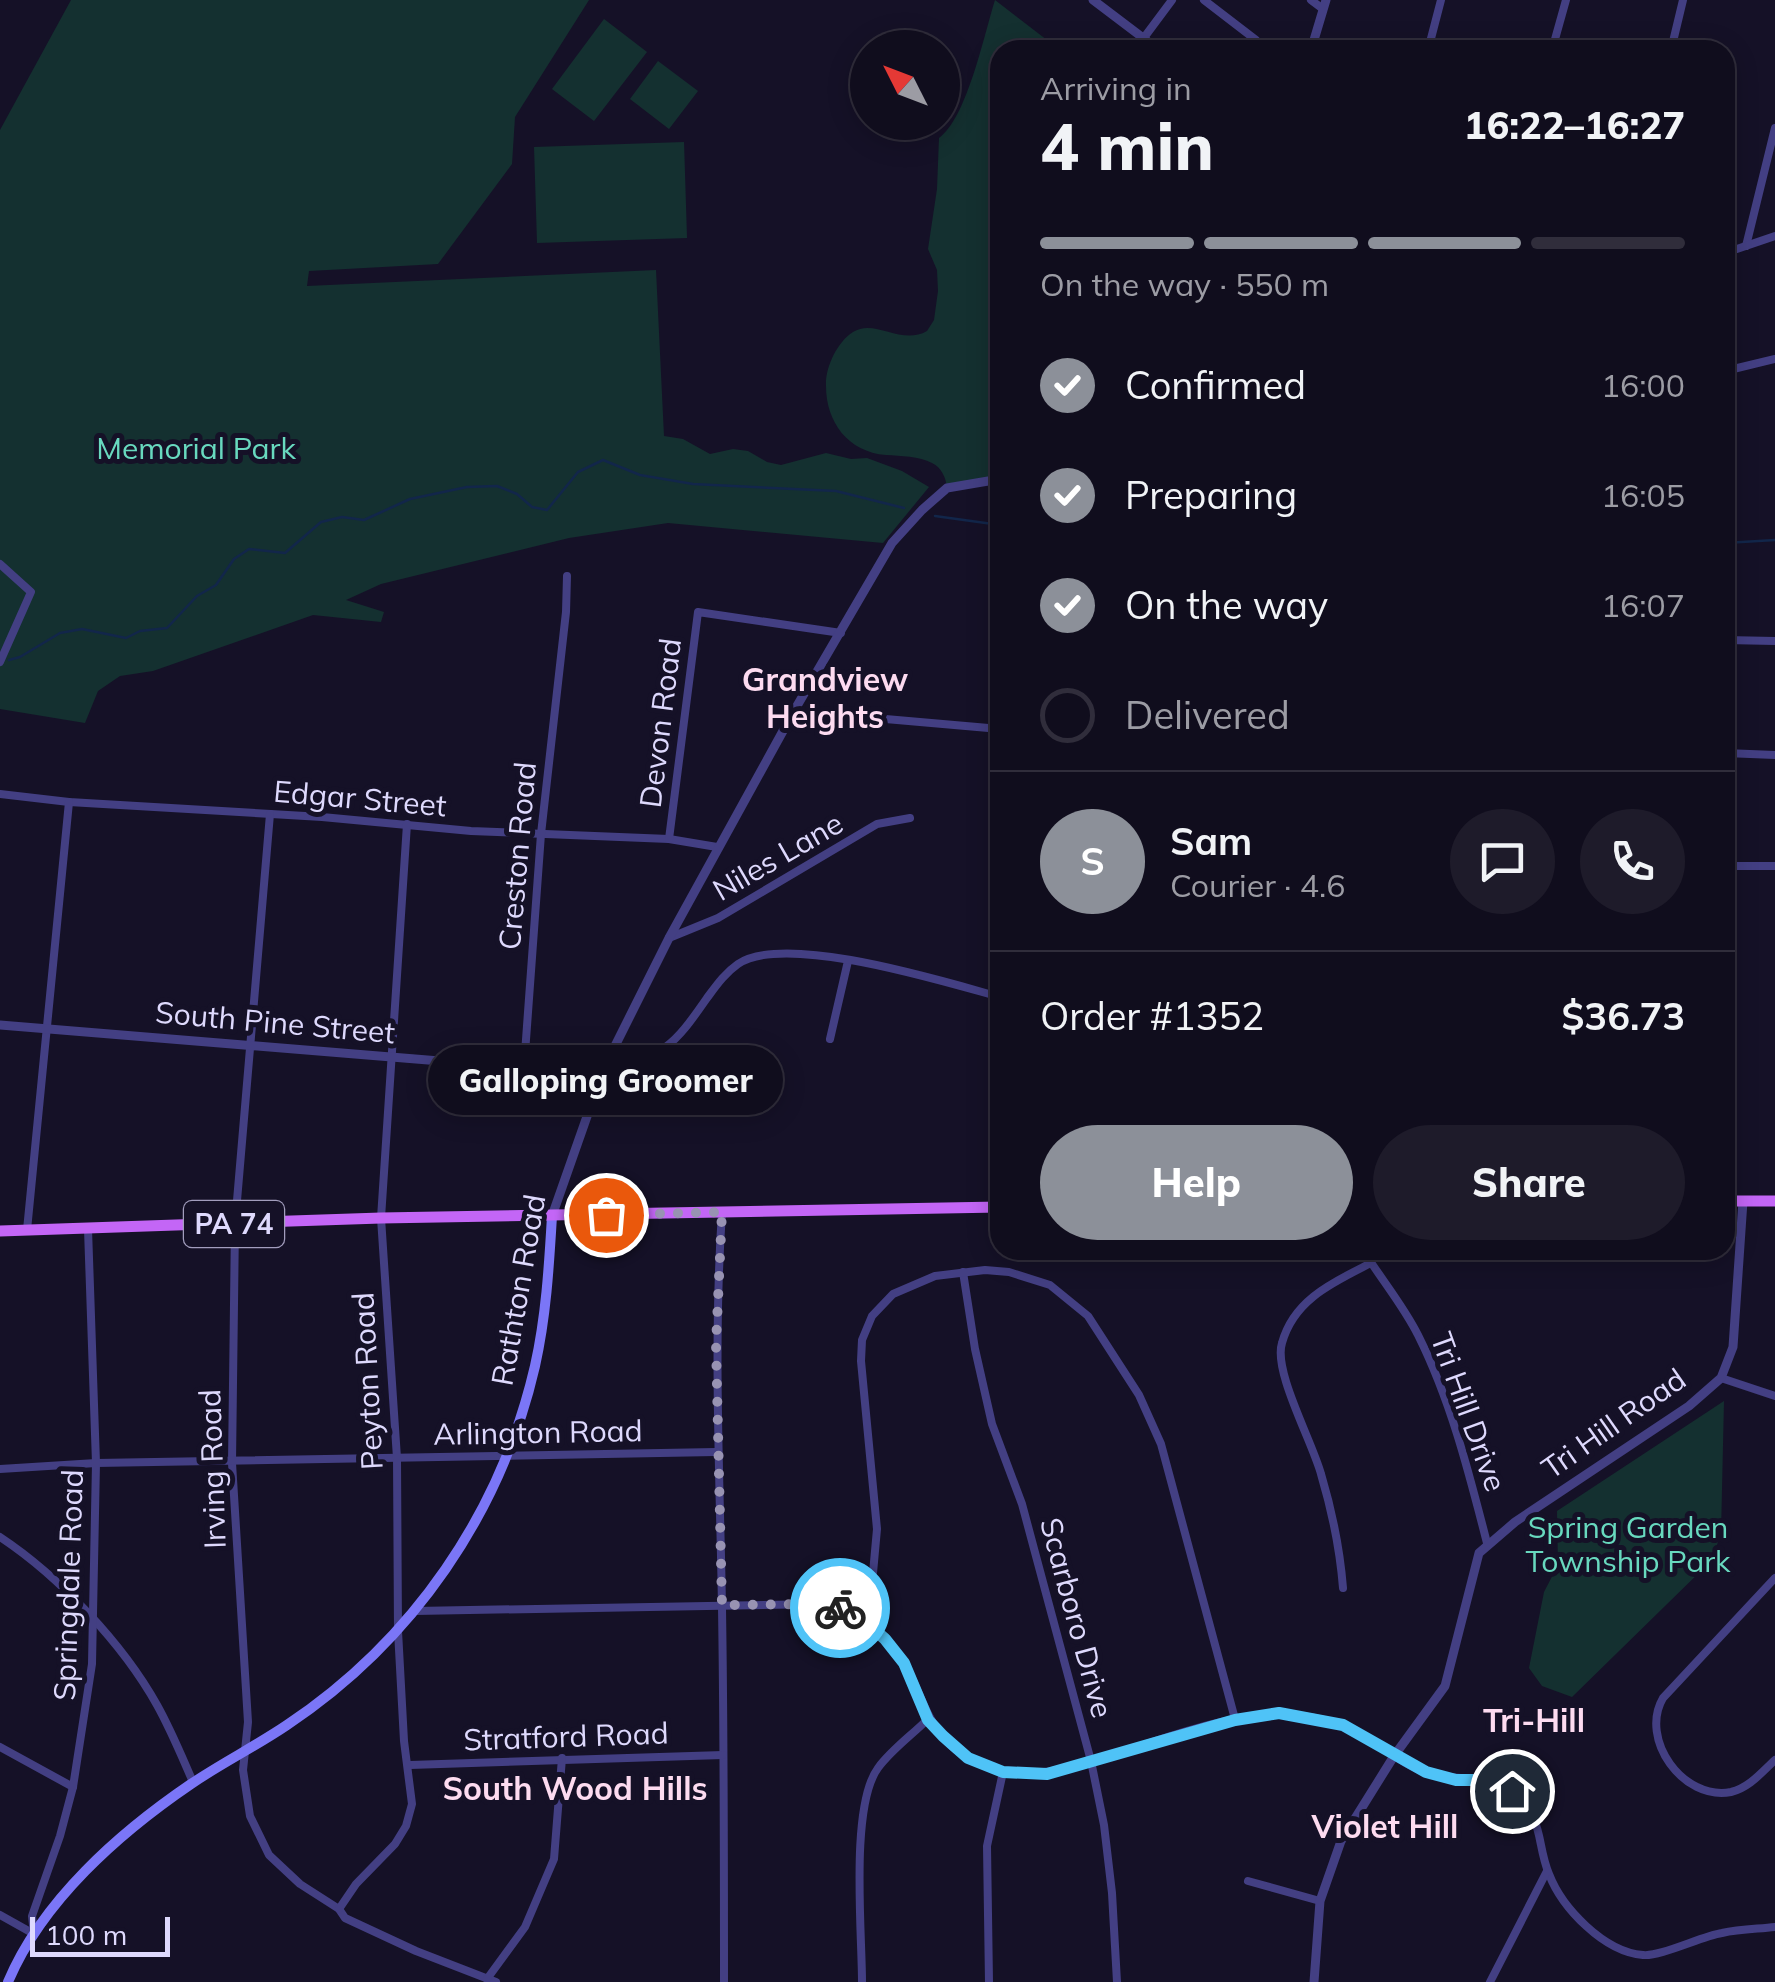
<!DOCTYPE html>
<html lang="en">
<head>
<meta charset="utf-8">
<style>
	:root { --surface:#100d1d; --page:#1e1b2a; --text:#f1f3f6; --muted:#9c9ca4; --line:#302d3b; --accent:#8c9099 }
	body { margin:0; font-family:Mulish,sans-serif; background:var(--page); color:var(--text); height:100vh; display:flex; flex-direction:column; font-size:38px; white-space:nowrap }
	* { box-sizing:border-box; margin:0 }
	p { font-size:32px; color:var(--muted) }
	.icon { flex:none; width:55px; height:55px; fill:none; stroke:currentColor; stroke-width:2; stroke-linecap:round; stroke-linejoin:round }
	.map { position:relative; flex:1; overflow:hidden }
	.side { position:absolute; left:990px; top:40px; width:745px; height:1220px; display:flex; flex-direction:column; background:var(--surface); border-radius:30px; box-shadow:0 5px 25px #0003,0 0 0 2px var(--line) }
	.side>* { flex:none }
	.needle { width:65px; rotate:312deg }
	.buttons { position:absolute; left:850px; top:30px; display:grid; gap:20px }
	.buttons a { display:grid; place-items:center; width:110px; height:110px; border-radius:50%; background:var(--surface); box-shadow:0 5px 25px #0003,0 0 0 2px var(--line); font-size:50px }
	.scale { position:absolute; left:30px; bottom:25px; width:140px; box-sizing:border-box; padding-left:10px; border:5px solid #ded9fd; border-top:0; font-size:28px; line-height:35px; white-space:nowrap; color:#ded9fd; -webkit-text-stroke:8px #151127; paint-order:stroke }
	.pin { position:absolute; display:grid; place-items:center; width:85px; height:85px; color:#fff; margin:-42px; border:5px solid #fff; border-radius:50%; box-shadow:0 2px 10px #0007 }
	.courier { position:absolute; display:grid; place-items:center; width:100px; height:100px; margin:-50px; border:8px solid #4fc3f7; border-radius:50%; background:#fff; color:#222; box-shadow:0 2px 12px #0007 }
	.bubble { position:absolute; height:70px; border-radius:35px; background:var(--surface); box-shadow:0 5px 25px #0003,0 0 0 2px var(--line); font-size:32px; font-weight:800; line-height:70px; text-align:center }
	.headline em { font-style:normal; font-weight:800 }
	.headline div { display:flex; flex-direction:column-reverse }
	.headline { display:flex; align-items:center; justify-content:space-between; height:170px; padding:0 50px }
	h1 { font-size:65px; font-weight:800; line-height:75px }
	.bar { display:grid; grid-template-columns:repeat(4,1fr); gap:15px 10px; align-content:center; height:120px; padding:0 50px }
	.bar i { height:12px; border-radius:8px; background:var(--line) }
	.bar .current { background:var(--accent) }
	.bar p { grid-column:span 4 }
	.line { display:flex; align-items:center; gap:25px; padding:0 50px; border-top:2px solid var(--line) }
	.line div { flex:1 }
	.round { display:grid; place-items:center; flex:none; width:105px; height:105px; border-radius:52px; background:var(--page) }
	ol { padding:0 50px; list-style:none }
	li { display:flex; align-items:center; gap:30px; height:110px }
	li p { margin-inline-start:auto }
	li .icon { padding:10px; border-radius:50%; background:var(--accent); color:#fff; stroke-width:4 }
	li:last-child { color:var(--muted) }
	li i { width:55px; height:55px; border:5px solid var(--line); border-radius:50% }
	.button { display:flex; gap:20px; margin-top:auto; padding:20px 50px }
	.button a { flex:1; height:115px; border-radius:60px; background:var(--accent); color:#fff; font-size:40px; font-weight:800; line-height:115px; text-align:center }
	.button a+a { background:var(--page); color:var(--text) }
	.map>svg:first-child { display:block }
</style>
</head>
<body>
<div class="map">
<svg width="1775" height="1982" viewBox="0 0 1775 1982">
	<rect width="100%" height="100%" fill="#151127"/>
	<!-- green -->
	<g fill="#143030">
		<path d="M 71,0 L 589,0 L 515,117 L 512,164 L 438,264 L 309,271 L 307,286 L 656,270 L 664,436 L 683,439 L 710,454 L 733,449 L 748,451 L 767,462 L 781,465 L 826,453 L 851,459 L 867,458 L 902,471 L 929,487 L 883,543 L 668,523 L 569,538 L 381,584 L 346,600 L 384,612 L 381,622 L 313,615 L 153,671 L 120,676 L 98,691 L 85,723 L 0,709 L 0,130 Z"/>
		<path d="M 995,0 L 1060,50 L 1000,50 L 1000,479 L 947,488 C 946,478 942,468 932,463 C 919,456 901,456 886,455 C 848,452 826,422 826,386 C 825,368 837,342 853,332 C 875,318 901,346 927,331 L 934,320 L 938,291 L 937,270 L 928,249 L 937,189 L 939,138 C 967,118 984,35 995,0 Z"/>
		<path d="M 604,19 L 647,52 L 594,121 L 552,89 Z"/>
		<path d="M 658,61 L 698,91 L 669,129 L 630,99 Z"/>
		<path d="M 684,142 L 687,238 L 537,243 L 534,147 Z"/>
		<path d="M 1724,1401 L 1721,1534 L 1711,1561 L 1572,1697 L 1542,1686 L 1529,1668 L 1544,1592 L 1558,1565 L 1557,1511 Z"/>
	</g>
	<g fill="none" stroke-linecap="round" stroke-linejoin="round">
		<!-- stream -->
		<g stroke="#12264a" stroke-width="2.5">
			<path d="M 935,516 L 1000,525"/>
			<path d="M 1725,543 L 1775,540"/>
			<path d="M 9,660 L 20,657 L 60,633 L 82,629 L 126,638 L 140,631 L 167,628 L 197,596 L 216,585 L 234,559 L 249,549 L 285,553 L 321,522 L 342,517 L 364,520 L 410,499 L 467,487 L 497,486 L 517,494 L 532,507 L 547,510 L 578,472 L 603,460 L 640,475 L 693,484 L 836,491 L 904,508"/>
		</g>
		<!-- minor -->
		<g stroke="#433f83" stroke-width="8">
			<path d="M 1204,0 L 1256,40"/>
			<path d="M 1311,0 L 1323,9"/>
			<path d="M 1143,39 L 1172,0"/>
			<path d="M 1428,50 L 1441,0"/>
			<path d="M 1552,50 L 1566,0"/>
			<path d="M 1671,50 L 1683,0"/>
			<path d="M 1746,246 L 1775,128"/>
			<path d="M 1725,253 L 1775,236"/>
			<path d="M 1725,371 L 1775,359"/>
			<path d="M 0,564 L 31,592 L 0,662"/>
			<path d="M 1725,640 L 1775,641"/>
			<path d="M 794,711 L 1000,729"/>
			<path d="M 1725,753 L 1775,755"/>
			<path d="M 0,794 L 69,802 L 322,817 L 471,831 L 669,839 L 717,847"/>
			<path d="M 270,814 L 235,1224 L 232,1463 L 248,1722 L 243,1770 L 250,1816 L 269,1855 L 300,1884 L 339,1909 L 345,1918 L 416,1951 L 496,1982"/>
			<path d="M 669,839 L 698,612 L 841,633"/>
			<path d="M 1725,866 L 1775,866"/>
			<path d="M 669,938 L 718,918 L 877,824 L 910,818"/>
			<path d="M 995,995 L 1000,980"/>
			<path d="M 830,1039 L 848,961"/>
			<path d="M 524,1067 L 541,834 L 566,612 L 567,576"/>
			<path d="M 604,1068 C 664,1057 673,1047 707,998 C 716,986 725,973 738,964 C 785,932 945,982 1000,997"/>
			<path d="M 722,1212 C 713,1345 720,1476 722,1608 C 724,1733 724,1858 724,1982"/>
			<path d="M 27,1230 L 69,802"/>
			<path d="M 1363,1250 C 1381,1279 1403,1305 1418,1335 C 1451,1401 1469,1473 1487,1543"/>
			<path d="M 963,1272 L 975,1349 L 992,1424 L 1022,1504 L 1091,1761 L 1104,1825 L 1112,1893 L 1117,1982"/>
			<path d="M 1721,1378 L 1775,1396"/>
			<path d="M 0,1469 L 96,1463 L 716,1452"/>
			<path d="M 0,1537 C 59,1576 123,1644 157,1705 C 171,1730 182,1757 193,1782"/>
			<path d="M 1775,1578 L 1663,1698 C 1639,1739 1683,1801 1731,1792 C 1749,1788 1762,1772 1775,1760"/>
			<path d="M 1343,1588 C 1340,1550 1332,1511 1321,1474 C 1312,1441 1273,1371 1282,1343 C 1294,1299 1334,1282 1371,1263"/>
			<path d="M 415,1611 L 823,1604 C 857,1613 889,1634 906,1666 C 929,1710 932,1747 988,1767 C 1026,1780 1062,1770 1099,1759 C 1174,1737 1263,1695 1341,1725 C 1371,1736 1396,1762 1427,1773 C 1454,1782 1491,1773 1514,1793 C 1545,1820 1536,1843 1549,1874 C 1562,1908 1604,1952 1643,1955 C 1660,1957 1702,1936 1722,1933 C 1740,1929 1758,1929 1775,1927"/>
			<path d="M 861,1618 L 873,1573 L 877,1529 L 861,1361 L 862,1340 L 872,1316 L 893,1294 L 935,1276 L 985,1270 L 1009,1272 L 1050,1285 L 1088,1316 L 1139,1395 L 1161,1444 L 1235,1719"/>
			<path d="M 0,1747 L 73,1787"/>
			<path d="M 410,1765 L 723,1755"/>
			<path d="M 1248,1881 L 1320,1901"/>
			<path d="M 339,1909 L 356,1884 L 395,1844 L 406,1826 L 412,1804 L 404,1741 L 398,1631 L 397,1458 L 381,1218 L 407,824"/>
			<path d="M 0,1915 L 34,1934"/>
			<path d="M 34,1934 L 32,1916 L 60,1836 L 73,1787 L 92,1664 L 96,1463 L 88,1229"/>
			<path d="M 487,1979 L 525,1927 L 554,1859 L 562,1758"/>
			<path d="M 862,1982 C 862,1932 850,1806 878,1768 C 891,1750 912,1735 928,1719"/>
			<path d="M 989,1982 L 987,1846 L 1003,1772"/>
			<path d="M 1490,1982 L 1547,1871"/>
		</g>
		<!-- tertiary -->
		<g stroke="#433f83" stroke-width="9">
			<path d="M 1093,0 L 1159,50"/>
			<path d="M 1311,50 L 1326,0"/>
			<path d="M 0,1025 L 587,1073 L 604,1068"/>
			<path d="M 552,1216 L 604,1068 L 669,938 L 794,711 L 892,543 L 922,510 L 947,488 L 1000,479"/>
			<path d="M 1314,1982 L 1320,1901 L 1341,1841 L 1394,1756 L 1445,1686 L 1479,1553 L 1515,1522 L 1689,1406 L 1721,1378 L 1733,1347 L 1743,1201"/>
		</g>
		<!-- secondary -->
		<path stroke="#7b76f7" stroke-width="10" d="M 8,1982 C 42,1901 119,1833 191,1784 C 222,1763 256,1746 287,1725 C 413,1641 501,1513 535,1366 C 546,1317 549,1267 552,1216"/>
		<!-- primary -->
		<g stroke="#c366f6" stroke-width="11">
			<path d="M 1725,1201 L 1775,1201"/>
			<path d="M 0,1231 L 381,1218 L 1000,1207"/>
		</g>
	</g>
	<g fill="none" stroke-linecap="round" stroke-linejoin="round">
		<!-- done -->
		<path stroke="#9893b2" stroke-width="10" stroke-dasharray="0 18" d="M 606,1215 L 722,1212 L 716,1344 L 722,1605 L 824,1604 L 840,1608"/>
		<!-- route -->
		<path stroke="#4fc3f7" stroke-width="12" d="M 840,1608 L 861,1618 L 885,1639 L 904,1663 L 928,1720 L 943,1736 L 968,1758 L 1003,1772 L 1047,1774 L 1235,1720 L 1279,1713 L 1343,1725 L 1426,1772 L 1456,1780 L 1484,1780 L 1512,1791"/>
	</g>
	<g text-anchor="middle" stroke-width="10" stroke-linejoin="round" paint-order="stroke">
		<!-- shield labels -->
		<rect fill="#151127" stroke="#a29dbd" stroke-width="2.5" x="184" y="1201" width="100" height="46" rx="8"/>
		<g font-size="28" font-weight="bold" fill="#ded9fd">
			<text x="234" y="1234">PA 74</text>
		</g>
		<!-- park labels -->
		<g font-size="30" fill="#68d9bf" stroke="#151127">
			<text x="196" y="459">Memorial Park</text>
			<text x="1628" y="1538">Spring Garden<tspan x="1628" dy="34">Township Park</tspan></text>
		</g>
		<!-- street labels -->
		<g font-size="30" fill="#ded9fd" stroke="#151127">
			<text transform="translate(661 723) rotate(-83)" y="10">Devon Road</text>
			<text transform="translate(360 799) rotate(5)" y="10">Edgar Street</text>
			<text transform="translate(518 856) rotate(-85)" y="10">Creston Road</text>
			<text transform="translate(778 857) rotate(-30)" y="10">Niles Lane</text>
			<text transform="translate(275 1023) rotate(5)" y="10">South Pine Street</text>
			<text transform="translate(519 1290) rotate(-80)" y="10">Rathton Road</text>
			<text transform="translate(368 1381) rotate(-93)" y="10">Peyton Road</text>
			<text transform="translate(1468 1412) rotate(70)" y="10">Tri Hill Drive</text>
			<text transform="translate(1614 1424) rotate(-35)" y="10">Tri Hill Road</text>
			<text transform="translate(538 1433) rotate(-1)" y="10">Arlington Road</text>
			<text transform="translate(213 1469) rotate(-92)" y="10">Irving Road</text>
			<text transform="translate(69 1585) rotate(-88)" y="10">Springdale Road</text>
			<text transform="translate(1076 1618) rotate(75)" y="10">Scarboro Drive</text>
			<text transform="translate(566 1737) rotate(-2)" y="10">Stratford Road</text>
		</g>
		<!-- neighbourhood labels -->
		<g font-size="32" font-weight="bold" fill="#fddbf0" stroke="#151127">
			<text x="825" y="691">Grandview<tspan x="825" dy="37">Heights</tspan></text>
			<text x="1534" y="1732">Tri-Hill</text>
			<text x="575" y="1800">South Wood Hills</text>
			<text x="1385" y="1838">Violet Hill</text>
		</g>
	</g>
</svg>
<div class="buttons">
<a><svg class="needle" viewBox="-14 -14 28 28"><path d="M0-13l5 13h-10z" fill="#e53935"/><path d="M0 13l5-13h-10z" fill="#9c9ca4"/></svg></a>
</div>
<div class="scale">100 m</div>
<div class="pin" style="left:606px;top:1215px;background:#ea580c"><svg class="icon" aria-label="bag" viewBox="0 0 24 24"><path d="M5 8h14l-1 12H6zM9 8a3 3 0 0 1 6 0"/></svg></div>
<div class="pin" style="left:1512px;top:1791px;background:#1f2937"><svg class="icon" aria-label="home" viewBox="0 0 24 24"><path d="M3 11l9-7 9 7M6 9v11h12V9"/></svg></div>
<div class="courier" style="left:840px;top:1608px"><svg class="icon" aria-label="bike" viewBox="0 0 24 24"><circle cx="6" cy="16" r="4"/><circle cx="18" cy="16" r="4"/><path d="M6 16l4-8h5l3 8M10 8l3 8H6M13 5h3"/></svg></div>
<div class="bubble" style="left:428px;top:1045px;width:355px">Galloping Groomer</div>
<section class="side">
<div class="headline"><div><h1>4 min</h1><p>Arriving in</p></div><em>16:22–16:27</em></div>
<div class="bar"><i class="current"></i><i class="current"></i><i class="current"></i><i></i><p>On the way · 550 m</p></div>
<ol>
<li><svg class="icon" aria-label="check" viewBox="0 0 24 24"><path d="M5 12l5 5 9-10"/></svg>Confirmed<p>16:00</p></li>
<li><svg class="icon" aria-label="check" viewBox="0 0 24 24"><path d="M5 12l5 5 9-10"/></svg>Preparing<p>16:05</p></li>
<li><svg class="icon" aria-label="check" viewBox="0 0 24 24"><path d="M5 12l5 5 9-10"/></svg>On the way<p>16:07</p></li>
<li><i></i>Delivered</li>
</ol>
<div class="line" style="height:180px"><b class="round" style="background:var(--accent);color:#fff">S</b><div><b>Sam</b><p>Courier · 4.6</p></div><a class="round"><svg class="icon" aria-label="chat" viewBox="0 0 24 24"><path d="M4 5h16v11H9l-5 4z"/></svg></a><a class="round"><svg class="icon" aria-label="phone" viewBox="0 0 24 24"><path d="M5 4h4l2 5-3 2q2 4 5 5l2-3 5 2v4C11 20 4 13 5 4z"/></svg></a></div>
<div class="line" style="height:130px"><div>Order #1352</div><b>$36.73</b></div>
<div class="button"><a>Help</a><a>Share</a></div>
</section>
</div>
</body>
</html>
